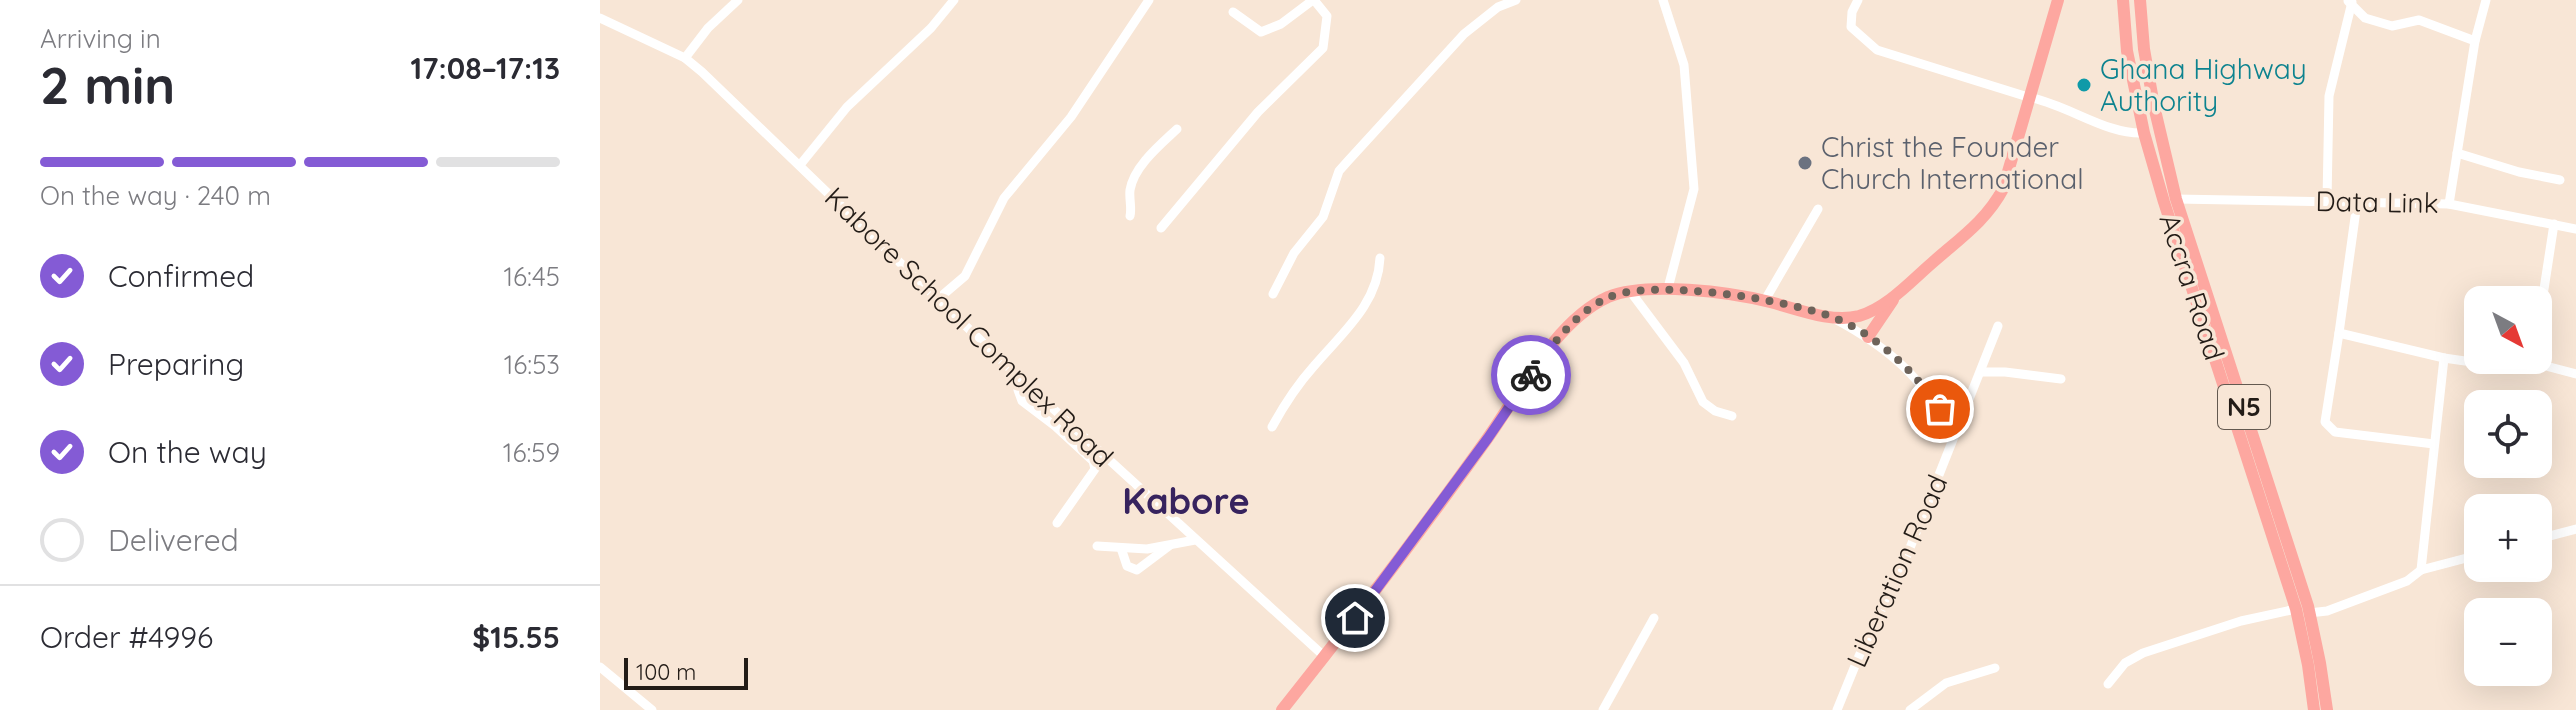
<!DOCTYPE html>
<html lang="en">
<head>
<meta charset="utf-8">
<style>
	:root { --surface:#fff; --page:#f7f7f7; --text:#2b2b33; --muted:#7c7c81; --line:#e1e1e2; --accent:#845bd5 }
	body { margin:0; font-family:Quicksand,sans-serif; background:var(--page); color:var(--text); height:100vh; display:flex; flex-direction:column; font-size:30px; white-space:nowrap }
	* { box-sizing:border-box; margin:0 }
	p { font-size:26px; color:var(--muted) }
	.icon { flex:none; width:44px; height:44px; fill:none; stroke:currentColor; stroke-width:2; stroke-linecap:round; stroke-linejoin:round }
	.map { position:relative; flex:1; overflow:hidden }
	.panel { display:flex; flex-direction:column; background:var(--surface); width:600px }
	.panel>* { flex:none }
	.needle { width:52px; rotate:139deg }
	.tools { position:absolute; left:1864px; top:286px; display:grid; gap:16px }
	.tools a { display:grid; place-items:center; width:88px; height:88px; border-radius:16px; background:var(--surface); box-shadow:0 8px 32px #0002; font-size:40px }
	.scale { position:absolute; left:24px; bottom:20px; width:124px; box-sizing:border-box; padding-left:8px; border:4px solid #231c17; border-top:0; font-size:22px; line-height:28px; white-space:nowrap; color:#231c17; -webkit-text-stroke:6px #f8e6d6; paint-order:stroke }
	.pin { position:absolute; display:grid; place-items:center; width:68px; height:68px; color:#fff; margin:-34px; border:4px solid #fff; border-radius:50%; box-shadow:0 2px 8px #0007 }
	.courier { position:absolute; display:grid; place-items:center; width:80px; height:80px; margin:-40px; border:6px solid #845bd5; border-radius:50%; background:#fff; color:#222; box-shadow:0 2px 10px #0007 }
	.overview em { font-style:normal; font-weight:800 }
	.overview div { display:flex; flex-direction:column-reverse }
	.overview { display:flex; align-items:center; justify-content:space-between; height:136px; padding:0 40px }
	h1 { font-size:52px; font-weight:800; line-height:60px }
	.bar { display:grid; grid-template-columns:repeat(4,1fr); gap:12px 8px; align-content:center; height:96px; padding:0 40px }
	.bar i { height:10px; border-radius:6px; background:var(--line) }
	.bar .on { background:var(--accent) }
	.bar p { grid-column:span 4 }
	.line { display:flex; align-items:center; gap:20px; padding:0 40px; border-top:2px solid var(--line) }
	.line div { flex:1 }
	ol { padding:0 40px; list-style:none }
	li { display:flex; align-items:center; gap:24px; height:88px }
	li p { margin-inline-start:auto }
	li .icon { padding:8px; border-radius:50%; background:var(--accent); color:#fff; stroke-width:4 }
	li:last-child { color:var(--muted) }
	li i { width:44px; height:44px; border:4px solid var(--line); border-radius:50% }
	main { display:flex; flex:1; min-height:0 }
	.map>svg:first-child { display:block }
</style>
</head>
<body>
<main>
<section class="panel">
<div class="overview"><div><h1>2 min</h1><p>Arriving in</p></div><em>17:08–17:13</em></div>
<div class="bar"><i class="on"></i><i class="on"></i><i class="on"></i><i></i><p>On the way · 240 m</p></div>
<ol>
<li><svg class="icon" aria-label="check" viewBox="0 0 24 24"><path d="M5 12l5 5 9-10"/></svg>Confirmed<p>16:45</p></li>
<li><svg class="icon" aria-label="check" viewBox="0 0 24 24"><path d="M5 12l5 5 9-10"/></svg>Preparing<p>16:53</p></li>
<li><svg class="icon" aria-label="check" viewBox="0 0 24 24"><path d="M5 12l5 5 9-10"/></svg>On the way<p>16:59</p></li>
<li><i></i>Delivered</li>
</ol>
<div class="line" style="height:104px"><div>Order #4996</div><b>$15.55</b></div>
</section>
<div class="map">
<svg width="1976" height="710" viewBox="0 0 1976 710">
	<rect width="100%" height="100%" fill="#f8e6d6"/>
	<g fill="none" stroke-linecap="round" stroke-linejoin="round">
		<!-- minor -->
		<g stroke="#fff" stroke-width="9">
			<path d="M 1063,0 L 1084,65 L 1094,189 L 1068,288"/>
			<path d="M 1258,0 L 1252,12 L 1251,27 L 1277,50 L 1428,97 C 1467,104 1506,135 1544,133"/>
			<path d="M 1748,1 L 1765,18 L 1792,26 L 1819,20 L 1875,41"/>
			<path d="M 633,12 L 661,32 L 681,24 L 713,0"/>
			<path d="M 0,18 L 85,58 L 102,72 L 425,383 L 725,657"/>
			<path d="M 85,58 L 108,28 L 138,0"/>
			<path d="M 1857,153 L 1919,172 L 1960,180"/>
			<path d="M 200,165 L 247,107 L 331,28 L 354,0"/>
			<path d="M 1576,199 L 1849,204 L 1976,229"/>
			<path d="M 1727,200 L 1729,96 L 1752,2"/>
			<path d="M 1757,203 L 1739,333 L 1844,358 L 1821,570"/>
			<path d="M 1849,204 L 1875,41 L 1886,0"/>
			<path d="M 530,216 C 532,208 529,199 530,190 C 534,166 560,145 577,129"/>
			<path d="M 561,228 L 658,112 L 723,48 L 727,16 L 714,0"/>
			<path d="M 1030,291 L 1084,363 L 1103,402 L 1115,411 L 1132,416"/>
			<path d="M 673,294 L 694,253 L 723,217 L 739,171 L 747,162 L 864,34 L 898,7 L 916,0"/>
			<path d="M 338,299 L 365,276 L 404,198 L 471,117 L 549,0"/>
			<path d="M 1165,300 L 1218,209"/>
			<path d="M 1235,319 C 1295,351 1318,377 1356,432"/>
			<path d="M 1938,328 L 1954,224"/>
			<path d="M 1739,333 L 1725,422 L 1735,432 L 1834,444"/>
			<path d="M 1844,358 L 1879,363 L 1917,360"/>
			<path d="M 1935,360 L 1942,365 L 1976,374"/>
			<path d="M 1381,372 L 1405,372 L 1461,379"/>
			<path d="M 425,383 L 418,390 L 422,401 L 455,426 L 493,461 L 495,469 L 457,523"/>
			<path d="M 672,427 C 684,405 697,385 714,366 C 742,333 778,304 780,258"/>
			<path d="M 1938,539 L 1976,529"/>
			<path d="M 497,546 L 547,549 L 595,540"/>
			<path d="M 521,548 L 527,566 L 537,570 L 569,546"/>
			<path d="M 1709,613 L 1727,611 L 1807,581 L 1821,570 L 1878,555"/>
			<path d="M 0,667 L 52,710"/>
			<path d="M 1508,684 L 1525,663 L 1543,653 L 1641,621 L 1696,609"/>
			<path d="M 1003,710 L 1054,618"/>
			<path d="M 1237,710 L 1259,656 L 1306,558 L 1398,326"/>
			<path d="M 1310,710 L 1346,683 L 1395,668"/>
		</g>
		<!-- major -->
		<g stroke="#fda7a0" stroke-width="12">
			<path d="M 1523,0 L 1527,51 L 1544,133 L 1564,202 L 1696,609 L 1708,665 L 1714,710"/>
			<path d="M 1540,0 L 1544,49 L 1554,106 L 1576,199 L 1708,606 L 1720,663 L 1727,710"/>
			<path d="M 1268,337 L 1293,300"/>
			<path d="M 682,710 C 753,621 821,531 887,439 C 920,393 955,321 1008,297 C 1047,281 1130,292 1170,302 C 1198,309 1230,323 1259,316 C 1287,308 1311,281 1332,263 C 1359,239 1386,221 1403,189 L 1458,0"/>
		</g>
	</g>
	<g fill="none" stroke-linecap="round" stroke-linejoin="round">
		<!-- done -->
		<path stroke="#6e635a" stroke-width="8" stroke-dasharray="0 14.4" d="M 931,375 C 951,346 974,314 1007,298 C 1052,277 1189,300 1235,318 C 1278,336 1314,371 1340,409"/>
		<!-- route -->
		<path stroke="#845bd5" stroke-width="10" d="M 755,618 L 888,438 L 931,375"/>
	</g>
	<!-- markers -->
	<circle fill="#0f9aa8" stroke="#f8e6d6" stroke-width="3" cx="1484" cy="85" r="8"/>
	<circle fill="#6b7280" stroke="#f8e6d6" stroke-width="3" cx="1205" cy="163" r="8"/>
	<g text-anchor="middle" stroke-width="7" stroke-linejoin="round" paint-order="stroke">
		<!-- shield labels -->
		<rect fill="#f8e6d6" stroke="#635950" stroke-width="2" x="1618" y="385" width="52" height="44" rx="6"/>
		<g font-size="26" font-weight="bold" fill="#231c17">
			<text x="1644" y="416">N5</text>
		</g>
		<!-- culture labels -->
		<g font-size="28" fill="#0d838f" stroke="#f8e6d6" text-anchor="start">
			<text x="1500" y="79">Ghana Highway<tspan x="1500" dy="32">Authority</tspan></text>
		</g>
		<!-- worship labels -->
		<g font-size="28" fill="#5b616d" stroke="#f8e6d6" text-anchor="start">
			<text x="1221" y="157">Christ the Founder<tspan x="1221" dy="32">Church International</tspan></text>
		</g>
		<!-- street labels -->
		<g font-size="28" fill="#231c17" stroke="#f8e6d6">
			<text transform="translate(1777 202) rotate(1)" y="10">Data Link</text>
			<text transform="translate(1592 287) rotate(72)" y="10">Accra Road</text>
			<text transform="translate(369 327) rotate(44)" y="10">Kabore School Complex Road</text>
			<text transform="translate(1297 571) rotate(-66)" y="10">Liberation Road</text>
		</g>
		<!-- district labels -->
		<g font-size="36" font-weight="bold" fill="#37235e" stroke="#f8e6d6">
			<text x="586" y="514">Kabore</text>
		</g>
	</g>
</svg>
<div class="tools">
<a><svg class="needle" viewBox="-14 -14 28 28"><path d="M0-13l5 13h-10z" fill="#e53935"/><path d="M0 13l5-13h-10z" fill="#7c7c81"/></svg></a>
<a><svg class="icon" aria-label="locate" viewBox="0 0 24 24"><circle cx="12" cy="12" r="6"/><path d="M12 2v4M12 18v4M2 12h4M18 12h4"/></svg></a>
<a>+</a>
<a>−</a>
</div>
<div class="scale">100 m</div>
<div class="pin" style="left:1340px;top:409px;background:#ea580c"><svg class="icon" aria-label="bag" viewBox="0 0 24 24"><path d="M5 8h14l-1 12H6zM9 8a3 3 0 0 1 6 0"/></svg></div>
<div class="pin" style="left:755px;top:618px;background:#1f2937"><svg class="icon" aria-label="home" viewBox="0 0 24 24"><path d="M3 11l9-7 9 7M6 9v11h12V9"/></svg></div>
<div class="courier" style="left:931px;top:375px"><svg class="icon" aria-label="bike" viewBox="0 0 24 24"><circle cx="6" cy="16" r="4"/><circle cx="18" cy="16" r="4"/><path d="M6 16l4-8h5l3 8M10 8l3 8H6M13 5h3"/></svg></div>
</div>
</main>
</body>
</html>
